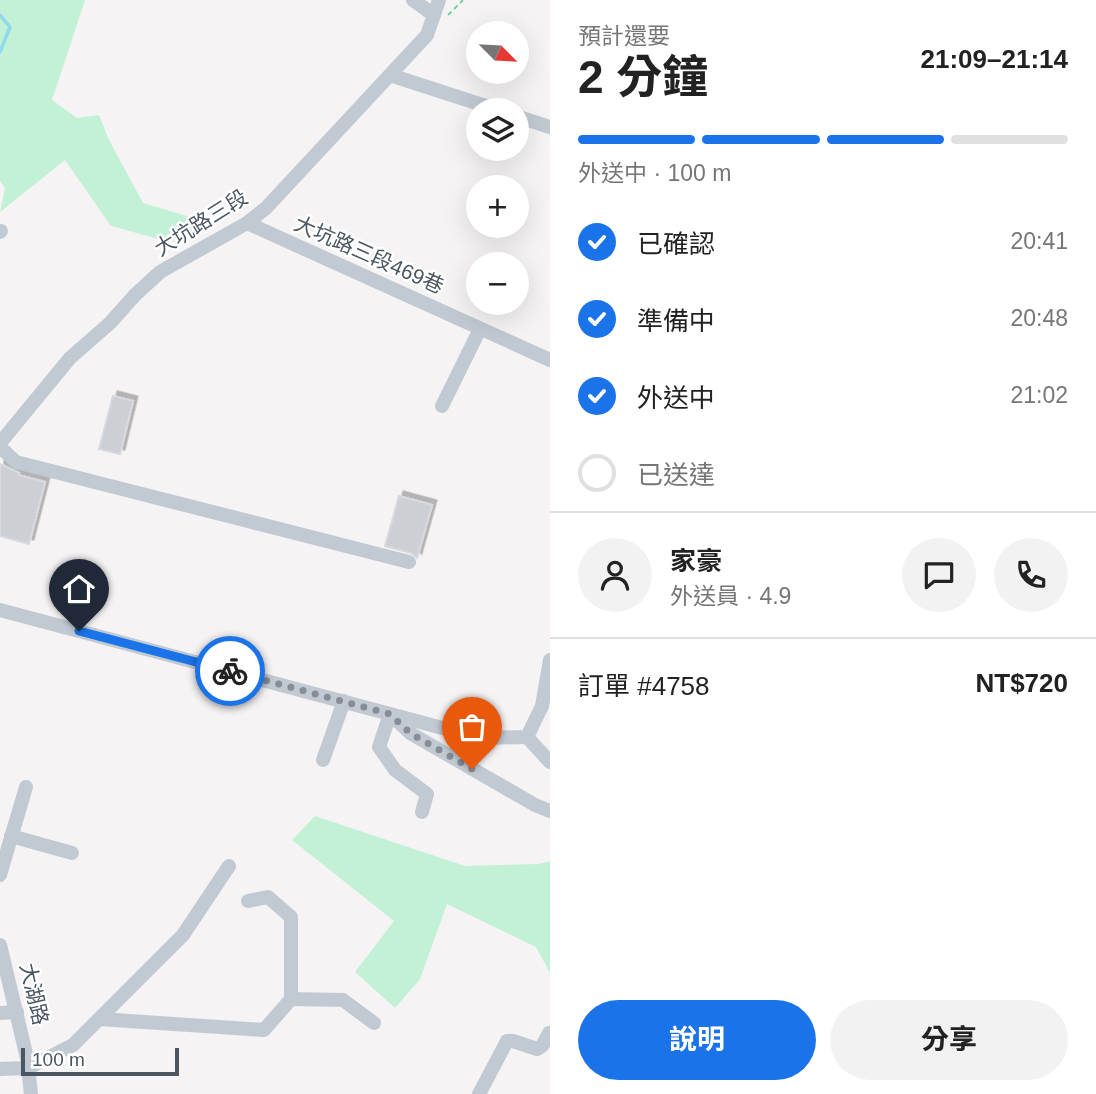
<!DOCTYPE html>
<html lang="zh-TW">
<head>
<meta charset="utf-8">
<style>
	:root { --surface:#fff; --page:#f2f2f2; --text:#222; --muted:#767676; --line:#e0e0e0; --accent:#1a73e8 }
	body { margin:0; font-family:Arial,"Noto Sans TC",sans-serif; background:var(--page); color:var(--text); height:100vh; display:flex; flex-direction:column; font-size:26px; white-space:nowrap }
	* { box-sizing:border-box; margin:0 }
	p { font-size:23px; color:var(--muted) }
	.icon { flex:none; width:38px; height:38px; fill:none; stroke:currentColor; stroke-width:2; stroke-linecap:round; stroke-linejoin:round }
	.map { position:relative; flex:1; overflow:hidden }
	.panel { display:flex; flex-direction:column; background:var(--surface); width:546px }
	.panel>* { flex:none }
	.needle { width:46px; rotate:114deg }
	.controls { position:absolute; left:466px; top:21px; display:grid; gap:14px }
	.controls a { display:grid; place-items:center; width:63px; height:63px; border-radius:50%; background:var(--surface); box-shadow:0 7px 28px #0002; font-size:35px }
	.scale { position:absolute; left:21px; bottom:18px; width:158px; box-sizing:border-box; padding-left:7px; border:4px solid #4a5661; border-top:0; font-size:19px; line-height:24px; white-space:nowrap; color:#4a5661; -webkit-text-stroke:5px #fff; paint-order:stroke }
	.pin { position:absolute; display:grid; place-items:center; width:60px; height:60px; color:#fff; margin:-72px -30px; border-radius:50% 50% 50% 0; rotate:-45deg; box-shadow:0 0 7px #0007 }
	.pin .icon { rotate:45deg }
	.courier { position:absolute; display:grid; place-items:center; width:70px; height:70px; margin:-35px; border:5px solid #1a73e8; border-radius:50%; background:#fff; color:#222; box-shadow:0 2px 9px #0007 }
	.overview em { font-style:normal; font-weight:700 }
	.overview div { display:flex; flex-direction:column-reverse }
	.overview { display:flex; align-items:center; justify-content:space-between; height:119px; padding:0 28px }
	h1 { font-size:46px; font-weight:700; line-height:52px }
	.bar { display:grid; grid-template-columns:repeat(4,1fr); gap:10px 7px; align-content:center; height:84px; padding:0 28px }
	.bar i { height:9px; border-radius:5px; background:var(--line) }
	.bar .selected { background:var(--accent) }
	.bar p { grid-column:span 4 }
	.line { display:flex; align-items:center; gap:18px; padding:0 28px; border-top:2px solid var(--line) }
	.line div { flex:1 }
	.round { display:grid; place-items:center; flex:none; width:74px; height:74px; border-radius:37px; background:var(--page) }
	ol { padding:0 28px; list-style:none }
	li { display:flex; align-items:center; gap:21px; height:77px }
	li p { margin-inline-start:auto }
	li .icon { padding:7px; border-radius:50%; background:var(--accent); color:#fff; stroke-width:4 }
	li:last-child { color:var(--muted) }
	li i { width:38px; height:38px; border:4px solid var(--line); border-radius:50% }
	.button { display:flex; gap:14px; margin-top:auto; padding:14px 28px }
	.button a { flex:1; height:80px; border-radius:42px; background:var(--accent); color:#fff; font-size:28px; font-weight:700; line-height:80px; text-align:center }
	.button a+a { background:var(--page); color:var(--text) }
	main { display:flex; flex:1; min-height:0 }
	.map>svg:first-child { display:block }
</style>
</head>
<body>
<main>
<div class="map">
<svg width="550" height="1094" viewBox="0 0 550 1094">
	<defs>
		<filter id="shadow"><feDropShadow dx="4.5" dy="-4.5" stdDeviation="0" flood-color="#0004"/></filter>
	</defs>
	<rect width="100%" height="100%" fill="#f5f3f3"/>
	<!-- green -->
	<g fill="#c3f1d5">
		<path d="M 0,0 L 85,0 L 52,100 L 77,118 L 99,115 L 108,138 L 143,203 L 216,225 L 170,242 L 111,226 L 65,160 L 0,212 L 5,188 L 0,181 Z"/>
		<path d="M 315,816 L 465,866 L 539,864 L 550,861 L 550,973 L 536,947 L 447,904 L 420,979 L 395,1008 L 355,972 L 394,921 L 292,840 Z"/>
	</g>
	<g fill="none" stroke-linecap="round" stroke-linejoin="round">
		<!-- stream -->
		<path stroke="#90daee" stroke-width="3.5" d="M 0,15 L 10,27 L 0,52"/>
	</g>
	<!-- building -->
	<g fill="#cdcfd5" stroke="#d7d9de" stroke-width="2" filter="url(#shadow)">
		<path d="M 113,396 L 133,401 L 120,454 L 99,449 Z"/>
		<path d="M 0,464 L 19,473 L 18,475 L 45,482 L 29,544 L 0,536 Z"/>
		<path d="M 399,496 L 432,505 L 417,558 L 411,553 L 385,546 Z"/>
	</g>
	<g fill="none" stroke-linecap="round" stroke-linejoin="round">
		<!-- path -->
		<path stroke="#7ad0a6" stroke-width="2" stroke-dasharray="5 3.5" stroke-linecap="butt" d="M 448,15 L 463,0"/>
		<!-- minor -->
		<g stroke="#c1cad2" stroke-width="14">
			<path d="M 413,0 L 434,15"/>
			<path d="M 390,75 L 498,110"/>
			<path d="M 516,116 L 550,127"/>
			<path d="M 247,223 L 550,360"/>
			<path d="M 0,232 L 1,231"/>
			<path d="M 442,406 L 480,329"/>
			<path d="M 0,443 L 70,358 L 110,323 L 135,295 L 160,272 L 247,223 L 266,208 L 427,35 L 439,0"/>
			<path d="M 0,447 L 16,462 L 409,562"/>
			<path d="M 0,610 L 480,738 L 527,737 L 542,706 L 550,660"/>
			<path d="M 527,737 L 550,762"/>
			<path d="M 323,760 L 344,701"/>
			<path d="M 422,812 L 427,794 L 395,770 L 379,747 L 390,714 L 410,733 L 535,805 L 550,811"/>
			<path d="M 11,836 L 72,853"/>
			<path d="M 0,875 L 26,787"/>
			<path d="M 0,945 L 27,1058 L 31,1094"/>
			<path d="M 291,999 L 343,1000 L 374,1023"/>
			<path d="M 0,1013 L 17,1012"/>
			<path d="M 99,1019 L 264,1030 L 291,999 L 291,917 L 268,897 L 248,901"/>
			<path d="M 0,1069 L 28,1068 L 73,1045 L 183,935 L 229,866"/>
			<path d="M 479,1094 L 507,1041 L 513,1041 L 537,1049 L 542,1046 L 549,1033"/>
		</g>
	</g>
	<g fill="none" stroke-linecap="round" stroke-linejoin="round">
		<!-- done -->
		<path stroke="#868d94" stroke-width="7" stroke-dasharray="0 12.6" d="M 230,671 L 390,714 L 410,733 L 472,769"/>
		<!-- route -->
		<path stroke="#1a73e8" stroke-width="9" d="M 79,631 L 230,671"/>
	</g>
	<g text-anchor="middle" stroke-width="5" stroke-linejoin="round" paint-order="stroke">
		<!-- street labels -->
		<g font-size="21" fill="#4a5661" stroke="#fff">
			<text transform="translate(201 223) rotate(-32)" y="7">大坑路三段</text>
			<text transform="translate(369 255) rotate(24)" y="7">大坑路三段469巷</text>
			<text transform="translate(34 994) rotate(77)" y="7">大湖路</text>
		</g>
	</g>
</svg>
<div class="controls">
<a><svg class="needle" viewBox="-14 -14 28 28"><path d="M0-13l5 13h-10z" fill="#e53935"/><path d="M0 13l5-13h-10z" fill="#767676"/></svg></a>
<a><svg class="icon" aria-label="layers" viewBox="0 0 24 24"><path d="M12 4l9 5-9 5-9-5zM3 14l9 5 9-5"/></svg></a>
<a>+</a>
<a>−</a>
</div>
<div class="scale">100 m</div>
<div class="pin" style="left:472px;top:769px;background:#ea580c"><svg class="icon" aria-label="bag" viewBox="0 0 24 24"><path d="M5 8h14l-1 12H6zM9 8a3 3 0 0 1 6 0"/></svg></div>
<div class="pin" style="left:79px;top:631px;background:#1f2937"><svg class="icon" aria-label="home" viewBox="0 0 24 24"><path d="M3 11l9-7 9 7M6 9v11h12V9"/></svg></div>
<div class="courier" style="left:230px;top:671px"><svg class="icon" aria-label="bike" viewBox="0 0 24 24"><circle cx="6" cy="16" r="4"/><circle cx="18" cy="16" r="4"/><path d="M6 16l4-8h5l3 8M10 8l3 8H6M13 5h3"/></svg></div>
</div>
<section class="panel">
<div class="overview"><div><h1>2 分鐘</h1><p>預計還要</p></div><em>21:09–21:14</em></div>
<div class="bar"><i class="selected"></i><i class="selected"></i><i class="selected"></i><i></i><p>外送中 · 100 m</p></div>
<ol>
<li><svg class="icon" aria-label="check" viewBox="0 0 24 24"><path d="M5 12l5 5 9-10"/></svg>已確認<p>20:41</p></li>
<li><svg class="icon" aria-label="check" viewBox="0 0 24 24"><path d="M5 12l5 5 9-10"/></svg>準備中<p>20:48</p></li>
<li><svg class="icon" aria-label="check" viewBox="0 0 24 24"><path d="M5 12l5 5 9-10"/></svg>外送中<p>21:02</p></li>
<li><i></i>已送達</li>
</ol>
<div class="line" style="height:126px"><a class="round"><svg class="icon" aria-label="person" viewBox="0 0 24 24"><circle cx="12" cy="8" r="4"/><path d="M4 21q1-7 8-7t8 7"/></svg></a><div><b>家豪</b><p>外送員 · 4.9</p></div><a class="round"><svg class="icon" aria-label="chat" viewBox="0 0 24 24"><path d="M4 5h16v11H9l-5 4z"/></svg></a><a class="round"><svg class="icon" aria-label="phone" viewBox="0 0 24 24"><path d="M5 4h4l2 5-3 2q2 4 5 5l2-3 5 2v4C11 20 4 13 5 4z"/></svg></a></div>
<div class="line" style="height:91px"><div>訂單 #4758</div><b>NT$720</b></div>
<div class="button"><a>說明</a><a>分享</a></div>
</section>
</main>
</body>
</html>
